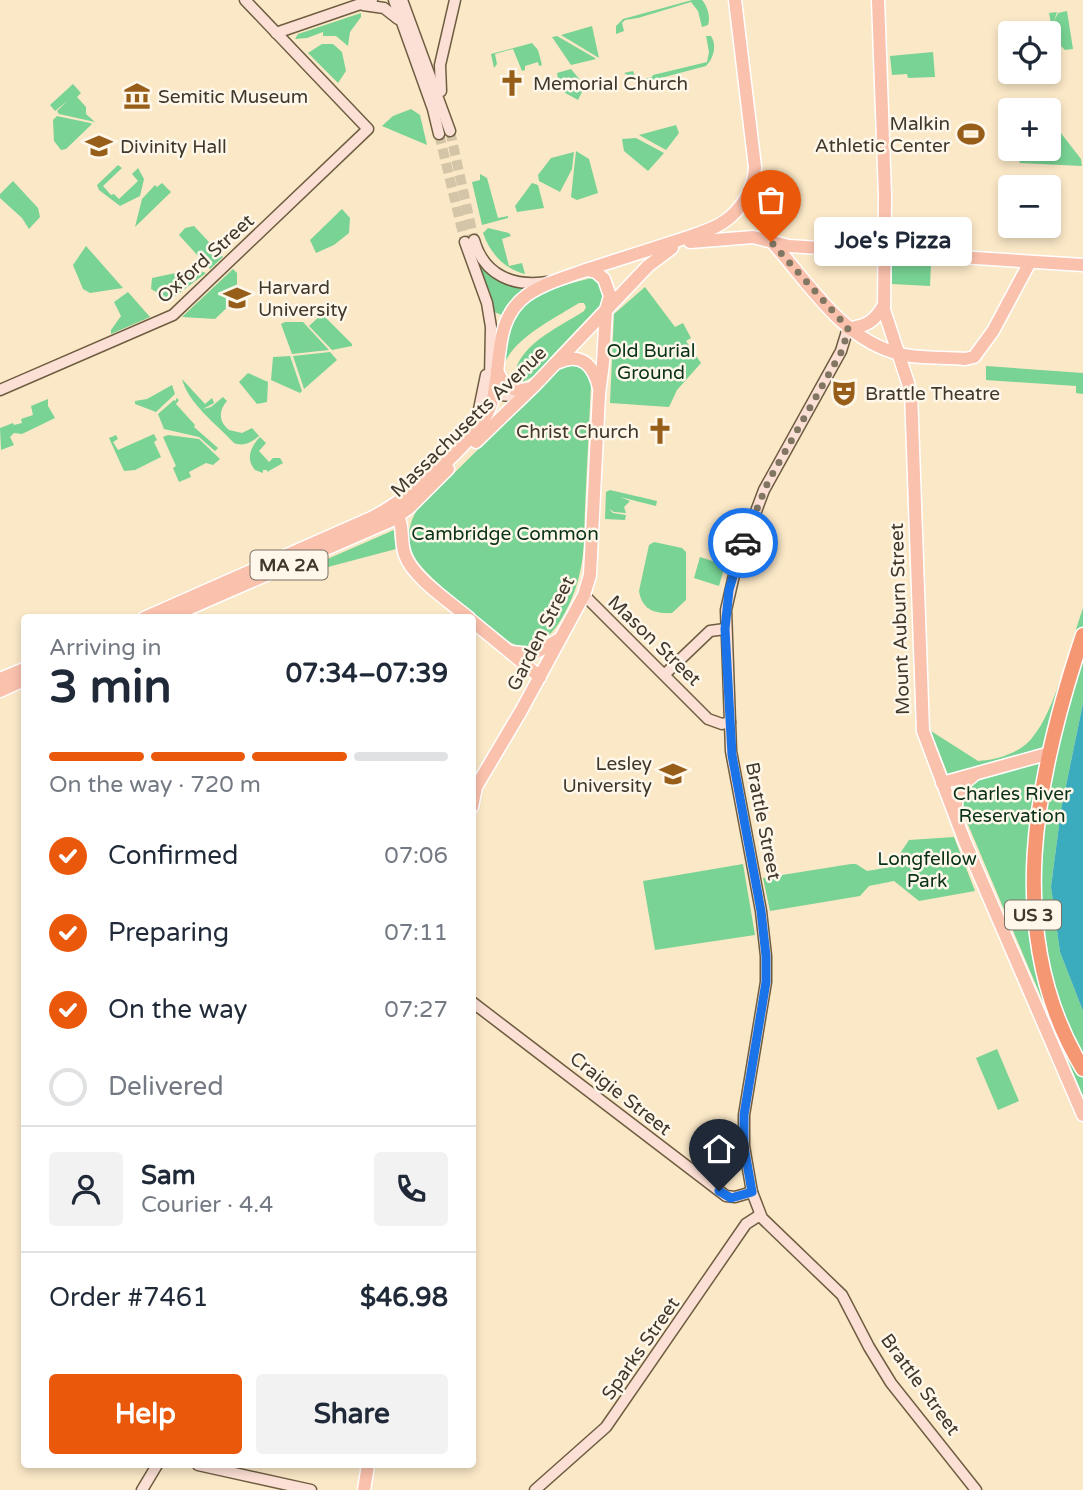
<!DOCTYPE html>
<html lang="en">
<head>
<meta charset="utf-8">
<style>
	:root { --surface:#fff; --page:#f2f2f3; --text:#1f2937; --muted:#747a83; --line:#e0e1e3; --accent:#ea580c }
	body { margin:0; font-family:"Varela Round",sans-serif; background:var(--page); color:var(--text); height:100vh; display:flex; flex-direction:column; font-size:26px; white-space:nowrap }
	* { box-sizing:border-box; margin:0 }
	p { font-size:23px; color:var(--muted) }
	.icon { flex:none; width:38px; height:38px; fill:none; stroke:currentColor; stroke-width:2; stroke-linecap:round; stroke-linejoin:round }
	.map { position:relative; flex:1; overflow:hidden }
	.details { position:absolute; left:21px; top:614px; width:455px; height:854px; display:flex; flex-direction:column; background:var(--surface); border-radius:7px; box-shadow:0 4px 10px #0003 }
	.details>* { flex:none }
	.fabs { position:absolute; left:998px; top:21px; display:grid; gap:14px }
	.fabs a { display:grid; place-items:center; width:63px; height:63px; border-radius:7px; background:var(--surface); box-shadow:0 4px 10px #0003; font-size:35px }
	.pin { position:absolute; display:grid; place-items:center; width:60px; height:60px; color:#fff; margin:-72px -30px; border-radius:50% 50% 50% 0; rotate:-45deg; box-shadow:0 0 7px #0007 }
	.pin .icon { rotate:45deg }
	.courier { position:absolute; display:grid; place-items:center; width:70px; height:70px; margin:-35px; border:5px solid #1a73e8; border-radius:50%; background:#fff; color:#222; box-shadow:0 2px 9px #0007 }
	.bubble { position:absolute; height:49px; border-radius:7px; background:var(--surface); box-shadow:0 4px 10px #0003; font-size:23px; font-weight:800; line-height:49px; text-align:center }
	.headline em { font-style:normal; font-weight:800 }
	.headline div { display:flex; flex-direction:column-reverse }
	.headline { display:flex; align-items:center; justify-content:space-between; height:119px; padding:0 28px }
	h1 { font-size:46px; font-weight:800; line-height:52px }
	.bar { display:grid; grid-template-columns:repeat(4,1fr); gap:10px 7px; align-content:center; height:84px; padding:0 28px }
	.bar i { height:9px; border-radius:5px; background:var(--line) }
	.bar .active { background:var(--accent) }
	.bar p { grid-column:span 4 }
	.line { display:flex; align-items:center; gap:18px; padding:0 28px; border-top:2px solid var(--line) }
	.line div { flex:1 }
	.round { display:grid; place-items:center; flex:none; width:74px; height:74px; border-radius:7px; background:var(--page) }
	ol { padding:0 28px; list-style:none }
	li { display:flex; align-items:center; gap:21px; height:77px }
	li p { margin-inline-start:auto }
	li .icon { padding:7px; border-radius:50%; background:var(--accent); color:#fff; stroke-width:4 }
	li:last-child { color:var(--muted) }
	li i { width:38px; height:38px; border:4px solid var(--line); border-radius:50% }
	.cta { display:flex; gap:14px; margin-top:auto; padding:14px 28px }
	.cta a { flex:1; height:80px; border-radius:7px; background:var(--accent); color:#fff; font-size:28px; font-weight:800; line-height:80px; text-align:center }
	.cta a+a { background:var(--page); color:var(--text) }
	.map>svg:first-child { display:block }
</style>
</head>
<body>
<div class="map">
<svg width="1083" height="1490" viewBox="0 0 1083 1490">
	<rect width="100%" height="100%" fill="#fbe8c7"/>
	<!-- green -->
	<g fill="#78d394">
		<path d="M 692,0 L 702,0 C 707,5 711,18 708,25 L 702,27 L 698,11 L 691,2 L 638,18 L 625,20 L 622,23 L 624,31 L 616,34 L 616,26 L 623,19 Z"/>
		<path d="M 1067,11 L 1073,49 L 1065,50 L 1058,43 L 1054,28 L 1052,29 L 1049,13 L 1057,12 L 1054,21 L 1058,13 Z"/>
		<path d="M 361,13 L 361,17 L 350,32 L 348,46 L 336,36 L 323,36 L 323,32 L 307,38 L 295,39 L 298,34 Z"/>
		<path d="M 592,26 L 599,58 L 561,35 Z"/>
		<path d="M 557,36 L 595,58 L 596,59 L 571,65 L 552,37 Z"/>
		<path d="M 706,36 L 711,36 C 717,45 714,58 706,66 L 642,83 L 624,73 L 633,71 L 636,79 L 640,80 L 652,77 L 653,75 L 707,62 L 709,52 Z"/>
		<path d="M 532,43 L 538,50 L 542,65 L 539,66 L 538,62 L 525,66 L 525,70 L 522,71 L 513,49 L 495,54 L 497,64 L 494,68 L 491,54 Z"/>
		<path d="M 322,44 L 333,44 L 342,52 L 346,71 L 338,83 L 308,53 Z"/>
		<path d="M 933,52 L 935,77 L 908,78 L 907,74 L 892,75 L 890,56 Z"/>
		<path d="M 571,69 L 585,86 L 578,100 L 560,90 L 557,73 Z"/>
		<path d="M 73,84 L 81,93 L 77,97 L 86,107 L 86,114 L 95,122 L 59,114 L 57,111 L 67,101 L 55,111 L 50,105 Z"/>
		<path d="M 411,109 L 420,115 L 427,145 L 382,126 L 393,116 Z"/>
		<path d="M 57,116 L 90,123 L 92,124 L 66,149 L 61,150 L 54,141 L 53,120 Z"/>
		<path d="M 1050,119 L 1081,159 L 1082,166 L 1020,163 L 1018,159 L 1014,159 L 1013,149 L 1048,149 Z"/>
		<path d="M 676,125 L 679,133 L 666,150 L 639,135 Z"/>
		<path d="M 636,138 L 664,153 L 648,171 L 624,151 L 622,139 Z"/>
		<path d="M 576,151 L 589,159 L 598,193 L 577,200 L 571,197 Z"/>
		<path d="M 574,152 L 572,169 L 560,192 L 539,181 L 538,175 L 551,158 Z"/>
		<path d="M 118,165 L 122,168 L 103,186 L 111,195 L 114,194 L 119,199 L 138,181 L 132,174 L 138,168 L 144,179 L 140,196 L 120,206 L 99,190 L 97,185 Z"/>
		<path d="M 480,174 L 487,178 L 498,218 L 508,216 L 508,218 L 482,225 L 472,182 L 480,180 Z"/>
		<path d="M 13,181 L 38,208 L 40,217 L 29,229 L 22,218 L 0,198 L 0,194 Z"/>
		<path d="M 162,183 L 171,192 L 135,227 L 142,199 L 155,185 L 157,187 Z"/>
		<path d="M 532,183 L 538,185 L 544,208 L 517,212 L 515,206 Z"/>
		<path d="M 342,209 L 350,218 L 349,233 L 334,245 L 316,253 L 310,240 Z"/>
		<path d="M 194,226 L 223,257 L 210,269 L 179,235 L 185,228 Z"/>
		<path d="M 488,228 L 509,233 L 511,236 L 502,239 L 509,266 L 522,263 L 525,274 C 504,269 490,253 483,233 Z"/>
		<path d="M 86,246 L 123,288 L 90,293 L 83,289 L 73,265 Z"/>
		<path d="M 892,262 L 931,264 L 930,286 L 892,284 Z"/>
		<path d="M 480,264 C 495,280 508,285 529,289 L 502,315 L 494,312 L 486,283 L 478,265 Z"/>
		<path d="M 194,269 L 206,273 L 170,300 L 151,289 L 152,278 Z"/>
		<path d="M 233,269 L 237,273 L 237,298 L 215,319 L 182,317 Z"/>
		<path d="M 591,278 L 598,280 L 605,295 L 602,303 L 549,359 L 538,374 L 517,385 L 514,381 C 514,346 558,328 584,311 L 586,307 L 584,303 L 579,303 C 555,318 510,340 503,368 C 505,355 504,337 509,325 C 522,293 562,286 591,278 Z"/>
		<path d="M 645,287 L 675,327 L 683,323 L 691,338 L 686,341 L 701,363 L 677,390 L 669,407 L 610,403 L 614,314 Z"/>
		<path d="M 128,292 L 150,317 L 111,334 L 111,330 L 121,316 L 114,302 Z"/>
		<path d="M 322,314 L 352,344 L 352,346 L 332,350 L 309,326 Z"/>
		<path d="M 285,322 L 303,322 L 329,350 L 292,354 L 281,324 Z"/>
		<path d="M 330,352 L 337,360 L 304,389 L 293,356 Z"/>
		<path d="M 290,356 L 302,391 L 300,393 L 271,380 L 273,357 Z"/>
		<path d="M 577,363 L 590,375 L 591,385 C 589,426 587,467 585,508 C 584,529 585,552 580,572 C 574,602 546,666 508,641 C 488,624 424,577 414,556 C 406,541 408,523 418,509 L 561,367 Z"/>
		<path d="M 986,366 L 1083,373 L 1083,394 L 1076,393 L 1076,386 L 986,380 Z"/>
		<path d="M 248,373 L 268,382 L 267,402 L 257,404 L 239,382 Z"/>
		<path d="M 182,379 L 205,404 L 212,398 L 214,403 L 203,409 L 211,407 L 223,397 L 227,401 C 218,411 219,422 229,430 L 242,433 L 252,428 L 259,436 C 252,442 244,447 234,443 C 216,424 188,403 182,379 Z"/>
		<path d="M 172,385 L 175,394 L 156,412 L 135,404 L 135,401 L 147,399 Z"/>
		<path d="M 176,398 L 179,400 L 176,404 L 195,425 L 194,427 L 218,448 L 215,451 L 199,437 L 164,429 L 158,414 L 174,400 L 176,401 Z"/>
		<path d="M 48,399 L 48,406 L 55,418 L 22,434 L 14,433 L 10,437 L 14,445 L 1,450 L 0,428 L 13,423 L 14,425 L 22,423 L 21,419 L 33,415 L 31,406 Z"/>
		<path d="M 154,434 L 157,440 L 154,442 L 161,457 L 135,470 L 124,471 L 109,438 L 116,435 L 118,439 L 113,442 L 118,450 Z"/>
		<path d="M 168,435 L 199,439 L 220,459 L 213,465 L 206,463 L 189,472 L 191,477 L 179,482 L 173,468 L 176,466 L 163,437 Z"/>
		<path d="M 260,437 L 266,443 L 259,451 L 269,462 L 273,458 L 280,458 L 283,463 L 267,472 L 267,470 L 263,470 L 263,473 L 255,470 C 245,459 251,446 260,437 Z"/>
		<path d="M 610,490 L 657,501 L 656,506 L 620,497 L 630,501 L 624,507 L 626,513 L 614,512 L 609,509 L 613,513 L 626,515 L 625,520 L 605,519 L 606,492 Z"/>
		<path d="M 394,530 L 396,549 L 294,576 L 293,574 Z"/>
		<path d="M 654,542 L 682,548 L 686,552 L 686,600 L 672,613 C 655,614 642,610 639,591 L 649,545 Z"/>
		<path d="M 700,557 L 725,565 L 719,586 L 694,578 Z"/>
		<path d="M 1083,608 L 1083,703 L 1061,810 L 1051,887 L 1060,952 L 1083,1011 L 1083,1096 L 961,808 L 931,731 L 978,761 C 997,760 1020,753 1032,738 C 1056,710 1070,645 1083,608 Z"/>
		<path d="M 954,837 L 975,891 L 919,901 L 894,881 L 869,886 L 860,896 L 770,911 L 763,878 L 851,864 L 856,864 L 867,871 L 891,867 L 909,840 Z"/>
		<path d="M 743,864 L 755,935 L 655,950 L 643,881 Z"/>
		<path d="M 997,1049 L 1019,1101 L 998,1110 L 976,1058 Z"/>
	</g>
	<!-- water -->
	<path fill="#3aacbd" d="M 1083,703 L 1083,1011 L 1060,952 L 1051,887 L 1061,810 Z"/>
	<g fill="none" stroke-linecap="round" stroke-linejoin="round">
		<!-- secondary-tunnel -->
		<g stroke="#d5c5a8" stroke-width="10" stroke-dasharray="10 5" stroke-linecap="butt">
			<path d="M 450,131 L 474,240"/>
			<path d="M 439,134 L 465,242"/>
		</g>
		<defs>
			<g id="secondary">
				<path d="M 394,0 L 433,109 L 439,134"/>
				<path d="M 402,0 L 450,131"/>
				<path d="M 363,5 L 384,8 L 398,19"/>
				<path d="M 276,33 L 372,0"/>
				<path d="M 441,91 L 440,65 L 455,0"/>
				<path d="M 474,240 C 484,276 514,287 548,282"/>
				<path d="M 465,242 L 487,303 L 491,327 L 490,379 L 494,389 L 501,395 L 522,397"/>
				<path d="M 848,328 L 841,351 L 764,490 L 737,562 L 726,610 L 731,751 L 761,911 L 766,956 L 766,982 L 744,1115 L 744,1146 L 752,1192 L 762,1218 L 842,1295 L 869,1347 L 891,1383 L 976,1490"/>
				<path d="M 0,390 L 173,315 L 368,129 L 245,0"/>
				<path d="M 476,424 L 486,375"/>
				<path d="M 584,595 L 708,719 L 722,724 L 730,722"/>
				<path d="M 665,674 L 710,631 L 725,629"/>
				<path d="M 472,1002 L 726,1196 L 735,1197 L 752,1192"/>
				<path d="M 198,1465 L 311,1490"/>
				<path d="M 142,1490 L 157,1465"/>
				<path d="M 535,1490 L 606,1427 L 746,1224 L 760,1215"/>
			</g>
			<g id="primary">
				<path d="M 878,0 L 885,195 L 884,310 L 911,392 L 923,731 L 965,842 L 1083,1115"/>
				<path d="M 690,242 L 753,237 L 789,246 L 1083,265"/>
				<path d="M 772,242 C 809,283 842,340 900,354 C 921,359 944,357 965,359 L 974,357 L 993,331 L 1030,262"/>
				<path d="M 848,328 C 866,327 875,321 884,305"/>
				<path d="M 559,362 C 582,352 594,366 599,388"/>
				<path d="M 497,370 C 503,387 514,393 531,388"/>
				<path d="M 476,442 L 533,387 L 648,266 L 672,248"/>
				<path d="M 398,516 C 404,528 400,542 405,555 C 413,578 450,602 469,618"/>
				<path d="M 144,618 L 371,518 C 405,501 476,443 490,407 C 504,370 490,322 527,295 C 545,283 566,277 586,270 C 616,260 646,251 676,241 C 693,235 711,231 725,221 C 742,209 754,189 755,167 L 735,0"/>
				<path d="M 167,618 L 390,521 L 409,508 L 448,469"/>
				<path d="M 472,621 L 540,677"/>
				<path d="M 511,652 L 533,654 L 558,640"/>
				<path d="M 0,679 L 24,669"/>
				<path d="M 0,691 L 24,680"/>
				<path d="M 942,783 L 1050,753"/>
				<path d="M 472,807 L 476,787 L 521,711 L 584,595 L 590,575 L 599,394 L 603,363 L 606,310 L 610,296 L 604,279 L 596,272 L 587,270"/>
				<path d="M 956,814 C 955,797 959,786 973,776"/>
				<path d="M 364,1490 L 368,1465"/>
			</g>
			<path id="highway" d="M 1083,635 C 1036,775 1001,935 1083,1069"/>
		</defs>
		<!-- secondary casing -->
		<use href="#secondary" stroke="#6e5e41" stroke-width="13"/>
		<!-- primary casing -->
		<use href="#primary" stroke="#fff" stroke-width="15"/>
		<!-- highway casing -->
		<use href="#highway" stroke="#fff" stroke-width="17"/>
		<!-- secondary -->
		<use href="#secondary" stroke="#fce0d5" stroke-width="10"/>
		<!-- primary -->
		<use href="#primary" stroke="#fac1ac" stroke-width="12"/>
		<!-- highway -->
		<use href="#highway" stroke="#f69774" stroke-width="14"/>
	</g>
	<g fill="none" stroke-linecap="round" stroke-linejoin="round">
		<!-- done -->
		<path stroke="#817662" stroke-width="7" stroke-dasharray="0 12.6" d="M 743,543 L 768,482 L 843,349 L 848,328 L 771,242"/>
		<!-- route -->
		<path stroke="#1a73e8" stroke-width="9" d="M 719,1191 L 731,1198 L 752,1192 L 744,1146 L 744,1115 L 766,982 L 766,956 L 761,911 L 732,755 L 725,629 L 729,590 L 743,543"/>
	</g>
	<!-- icons -->
	<defs>
		<symbol id="church-bare" viewBox="-9 -9 18 18"><path d="M-1.2-6h2.4v3.5h3.3v2.4h-3.3V6h-2.4V-.1h-3.3v-2.4h3.3Z" fill="#975e1a" stroke="#fef7ea" stroke-width="2.5" paint-order="stroke"/></symbol>
		<symbol id="museum-bare" viewBox="-9 -9 18 18"><path d="M0-6L6-3V-2H-6V-3ZM-5-1h2V3h-2ZM-1-1h2V3h-2ZM3-1h2V3H3ZM-6 4H6V6H-6Z" fill="#975e1a" stroke="#fef7ea" stroke-width="2.5" paint-order="stroke"/></symbol>
		<symbol id="stadium-bare" viewBox="-9 -9 18 18"><path d="M0-5a6.5 5 0 1 0 0 10a6.5 5 0 1 0 0-10ZM-3.5-1.8h7v3.6h-7Z" fill="#975e1a" stroke="#fef7ea" stroke-width="2.5" paint-order="stroke"/></symbol>
		<symbol id="university-bare" viewBox="-9 -9 18 18"><path d="M0-5L7-2L0 1L-7-2ZM-4 1L0 2.5L4 1V4Q0 6-4 4Z" fill="#975e1a" stroke="#fef7ea" stroke-width="2.5" paint-order="stroke"/></symbol>
		<symbol id="theatre-bare" viewBox="-9 -9 18 18"><path d="M-5-5.5Q0-4 5-5.5V0Q5 5 0 6Q-5 5-5 0ZM-3.3-2.5H-1v1.5H-3.3ZM1-2.5H3.3v1.5H1ZM-2.8 1Q0 5.5 2.8 1Z" fill="#975e1a" stroke="#fef7ea" stroke-width="2.5" paint-order="stroke"/></symbol>
	</defs>
	<g fill-rule="evenodd">
		<use href="#church-bare" x="493" y="64" width="38" height="38"/>
		<use href="#museum-bare" x="118" y="77" width="38" height="38"/>
		<use href="#stadium-bare" x="952" y="115" width="38" height="38"/>
		<use href="#university-bare" x="80" y="127" width="38" height="38"/>
		<use href="#university-bare" x="218" y="279" width="38" height="38"/>
		<use href="#theatre-bare" x="825" y="374" width="38" height="38"/>
		<use href="#church-bare" x="641" y="412" width="38" height="38"/>
		<use href="#university-bare" x="654" y="755" width="38" height="38"/>
	</g>
	<g text-anchor="middle" stroke-width="5" stroke-linejoin="round" paint-order="stroke">
		<!-- shield labels -->
		<g fill="#fef7ea" stroke="#787164" stroke-width="2">
			<rect x="250.5" y="550.5" width="77" height="29" rx="5"/>
			<rect x="1005" y="900.5" width="56" height="29" rx="5"/>
		</g>
		<g font-size="18" font-weight="bold" fill="#3f382b">
			<text x="289" y="571">MA 2A</text>
			<text x="1033" y="921">US 3</text>
		</g>
		<!-- poi labels -->
		<g font-size="19" fill="#3f382b" stroke="#fef7ea" text-anchor="start">
			<text x="533" y="90">Memorial Church</text>
			<text x="158" y="103">Semitic Museum</text>
			<text x="950" y="130" text-anchor="end">Malkin<tspan x="950" dy="22">Athletic Center</tspan></text>
			<text x="120" y="153">Divinity Hall</text>
			<text x="258" y="294">Harvard<tspan x="258" dy="22">University</tspan></text>
			<text x="865" y="400">Brattle Theatre</text>
			<text x="639" y="438" text-anchor="end">Christ Church</text>
			<text x="652" y="770" text-anchor="end">Lesley<tspan x="652" dy="22">University</tspan></text>
		</g>
		<!-- street labels -->
		<g font-size="19" fill="#3f382b" stroke="#fef7ea">
			<text transform="translate(205 258) rotate(-42)" y="7">Oxford Street</text>
			<text transform="translate(468 421) rotate(-44)" y="7">Massachusetts Avenue</text>
			<text transform="translate(899 619) rotate(-92)" y="7">Mount Auburn Street</text>
			<text transform="translate(540 633) rotate(-63)" y="7">Garden Street</text>
			<text transform="translate(655 640) rotate(44)" y="7">Mason Street</text>
			<text transform="translate(764 821) rotate(79)" y="7">Brattle Street</text>
			<text transform="translate(621 1093) rotate(38)" y="7">Craigie Street</text>
			<text transform="translate(640 1348) rotate(-55)" y="7">Sparks Street</text>
			<text transform="translate(921 1384) rotate(54)" y="7">Brattle Street</text>
		</g>
		<!-- park labels -->
		<g font-size="19" fill="#093219" stroke="#fef7ea">
			<text x="651" y="357">Old Burial<tspan x="651" dy="22">Ground</tspan></text>
			<text x="505" y="540">Cambridge Common</text>
			<text x="1012" y="800">Charles River<tspan x="1012" dy="22">Reservation</tspan></text>
			<text x="927" y="865">Longfellow<tspan x="927" dy="22">Park</tspan></text>
		</g>
	</g>
</svg>
<div class="fabs">
<a><svg class="icon" aria-label="locate" viewBox="0 0 24 24"><circle cx="12" cy="12" r="6"/><path d="M12 2v4M12 18v4M2 12h4M18 12h4"/></svg></a>
<a>+</a>
<a>−</a>
</div>
<div class="pin" style="left:771px;top:242px;background:#ea580c"><svg class="icon" aria-label="bag" viewBox="0 0 24 24"><path d="M5 8h14l-1 12H6zM9 8a3 3 0 0 1 6 0"/></svg></div>
<div class="pin" style="left:719px;top:1191px;background:#1f2937"><svg class="icon" aria-label="home" viewBox="0 0 24 24"><path d="M3 11l9-7 9 7M6 9v11h12V9"/></svg></div>
<div class="courier" style="left:743px;top:543px"><svg class="icon" aria-label="car" viewBox="0 0 24 24"><path d="M5 17H2v-5l4-1 3-4h7l3 4 3 1v5h-3M9 17h6M6 11h13"/><circle cx="7" cy="17" r="2"/><circle cx="17" cy="17" r="2"/></svg></div>
<div class="bubble" style="left:814px;top:217px;width:158px">Joe's Pizza</div>
<section class="details">
<div class="headline"><div><h1>3 min</h1><p>Arriving in</p></div><em>07:34–07:39</em></div>
<div class="bar"><i class="active"></i><i class="active"></i><i class="active"></i><i></i><p>On the way · 720 m</p></div>
<ol>
<li><svg class="icon" aria-label="check" viewBox="0 0 24 24"><path d="M5 12l5 5 9-10"/></svg>Confirmed<p>07:06</p></li>
<li><svg class="icon" aria-label="check" viewBox="0 0 24 24"><path d="M5 12l5 5 9-10"/></svg>Preparing<p>07:11</p></li>
<li><svg class="icon" aria-label="check" viewBox="0 0 24 24"><path d="M5 12l5 5 9-10"/></svg>On the way<p>07:27</p></li>
<li><i></i>Delivered</li>
</ol>
<div class="line" style="height:126px"><a class="round"><svg class="icon" aria-label="person" viewBox="0 0 24 24"><circle cx="12" cy="8" r="4"/><path d="M4 21q1-7 8-7t8 7"/></svg></a><div><b>Sam</b><p>Courier · 4.4</p></div><a class="round"><svg class="icon" aria-label="phone" viewBox="0 0 24 24"><path d="M5 4h4l2 5-3 2q2 4 5 5l2-3 5 2v4C11 20 4 13 5 4z"/></svg></a></div>
<div class="line" style="height:91px"><div>Order #7461</div><b>$46.98</b></div>
<div class="cta"><a>Help</a><a>Share</a></div>
</section>
</div>
</body>
</html>
